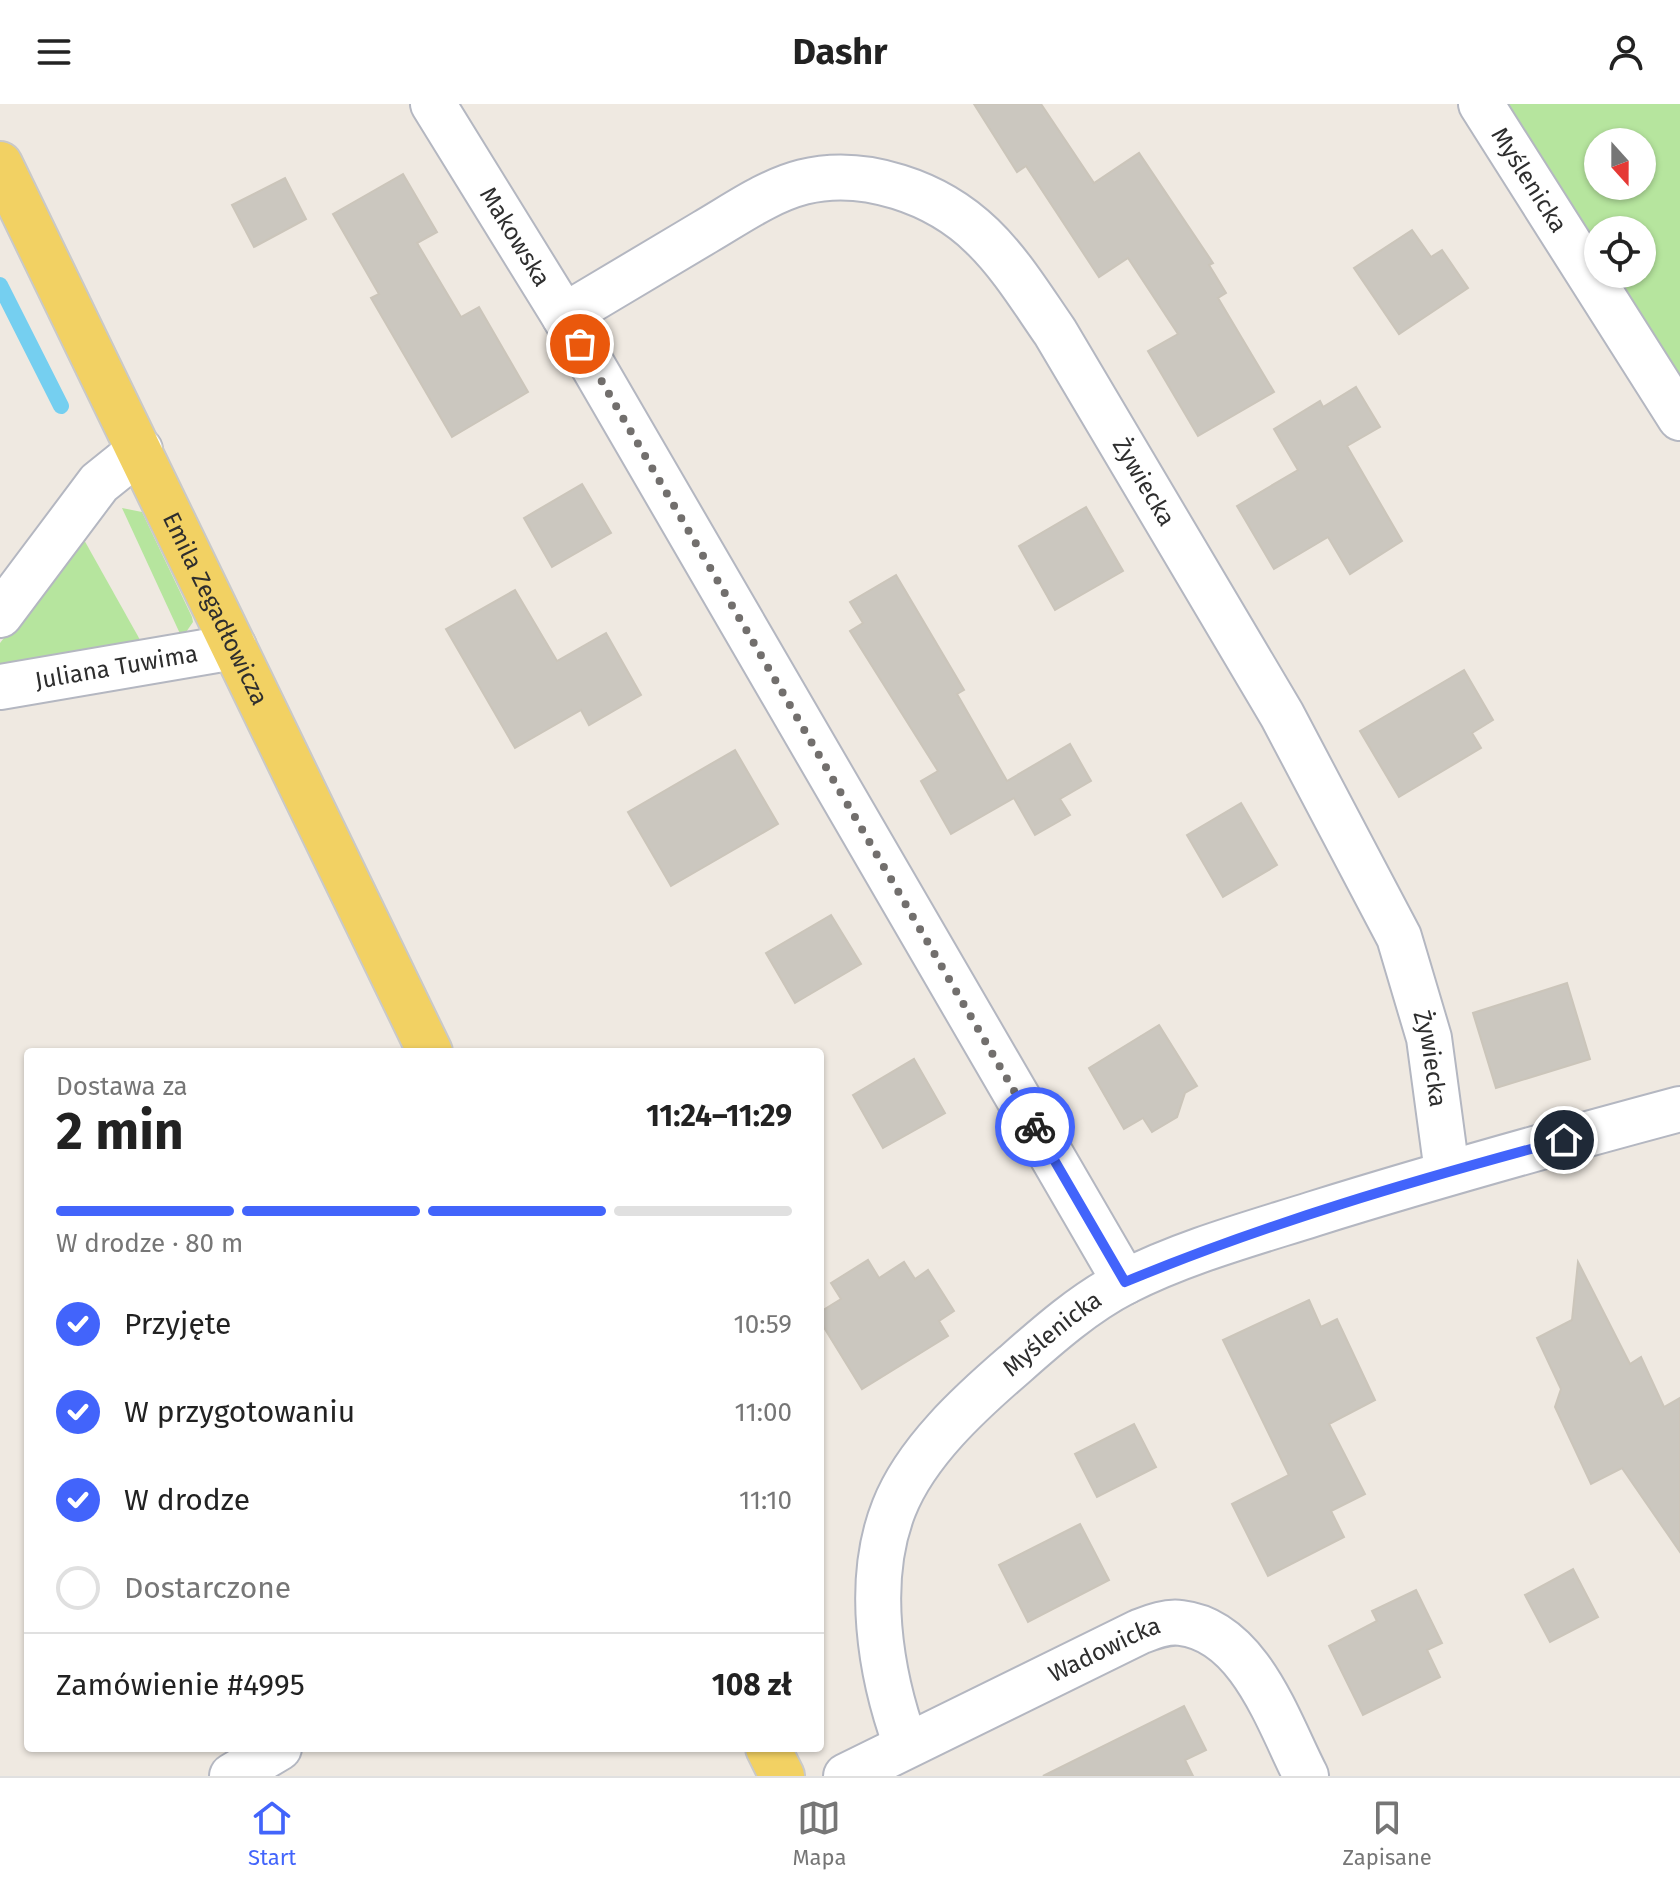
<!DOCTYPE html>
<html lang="pl">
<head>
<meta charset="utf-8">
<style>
	:root { --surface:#fff; --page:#f6f6f6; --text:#222; --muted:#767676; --line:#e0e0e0; --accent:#4264fb }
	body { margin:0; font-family:"Fira Sans",sans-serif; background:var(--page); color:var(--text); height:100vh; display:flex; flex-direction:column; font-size:30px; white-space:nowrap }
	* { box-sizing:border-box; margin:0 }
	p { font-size:26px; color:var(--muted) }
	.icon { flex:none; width:44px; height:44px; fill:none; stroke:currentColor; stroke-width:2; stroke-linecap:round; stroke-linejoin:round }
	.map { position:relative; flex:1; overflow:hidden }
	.drawer { position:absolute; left:24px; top:944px; width:800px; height:704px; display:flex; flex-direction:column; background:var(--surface); border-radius:8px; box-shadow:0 2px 6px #0004 }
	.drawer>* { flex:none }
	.needle { width:52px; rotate:159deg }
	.controls { position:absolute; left:1584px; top:24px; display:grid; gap:16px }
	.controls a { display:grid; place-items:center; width:72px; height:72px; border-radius:50%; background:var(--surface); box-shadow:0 2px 6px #0004; font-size:40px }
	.pin { position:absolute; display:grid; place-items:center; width:68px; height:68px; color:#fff; margin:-34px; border:4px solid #fff; border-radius:50%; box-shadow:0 2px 8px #0007 }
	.courier { position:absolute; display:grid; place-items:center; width:80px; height:80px; margin:-40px; border:6px solid #4264fb; border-radius:50%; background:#fff; color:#222; box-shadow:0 2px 10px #0007 }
	.headline em { font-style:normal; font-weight:700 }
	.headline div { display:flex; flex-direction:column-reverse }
	.headline { display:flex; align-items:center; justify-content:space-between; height:136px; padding:0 32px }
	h1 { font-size:52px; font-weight:700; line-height:60px }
	.bar { display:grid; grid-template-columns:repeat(4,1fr); gap:12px 8px; align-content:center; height:96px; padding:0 32px }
	.bar i { height:10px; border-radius:6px; background:var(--line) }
	.bar .current { background:var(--accent) }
	.bar p { grid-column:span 4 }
	.line { display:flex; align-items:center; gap:20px; padding:0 32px; border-top:2px solid var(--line) }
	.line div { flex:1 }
	ol { padding:0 32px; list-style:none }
	li { display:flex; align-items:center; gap:24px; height:88px }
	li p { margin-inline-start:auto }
	li .icon { padding:8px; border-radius:50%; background:var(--accent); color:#fff; stroke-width:4 }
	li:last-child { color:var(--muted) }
	li i { width:44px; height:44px; border:4px solid var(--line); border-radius:50% }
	header { display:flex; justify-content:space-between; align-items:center; height:104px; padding:0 32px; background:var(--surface); font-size:36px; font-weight:700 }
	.menu { display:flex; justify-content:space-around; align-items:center; height:112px; border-top:2px solid var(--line); background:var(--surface); font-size:22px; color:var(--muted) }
	.menu a { display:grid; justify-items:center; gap:4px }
	.menu .current { color:var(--accent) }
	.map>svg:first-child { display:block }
</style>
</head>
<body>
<header><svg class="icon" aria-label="menu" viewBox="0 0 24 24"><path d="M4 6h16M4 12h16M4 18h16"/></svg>Dashr<svg class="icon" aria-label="person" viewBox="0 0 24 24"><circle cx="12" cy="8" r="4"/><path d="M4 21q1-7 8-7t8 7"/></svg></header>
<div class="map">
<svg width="1680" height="1672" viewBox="0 0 1680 1672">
	<rect width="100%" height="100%" fill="#efe9e1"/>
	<!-- green -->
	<g fill="#b6e59e" fill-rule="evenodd">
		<path d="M 1481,0 L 1680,0 L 1680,314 ZM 1598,38 L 1642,38 L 1642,82 L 1598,82 ZM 1598,126 L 1642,126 L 1642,170 L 1598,170 Z"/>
		<path d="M 122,404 L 142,408 L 192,513 L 193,518 L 182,534 Z"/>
		<path d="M 83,434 L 144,543 L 0,565 L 0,539 Z"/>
	</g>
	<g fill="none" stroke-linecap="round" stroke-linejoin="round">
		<!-- stream -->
		<path stroke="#75cff0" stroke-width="16" d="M 0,181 L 61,302"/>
	</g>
	<!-- building -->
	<g fill="#cbc7bf" stroke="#cbc5ba" stroke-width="2">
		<path d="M 974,0 L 1041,0 L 1094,79 L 1139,49 L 1213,159 L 1209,161 L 1226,189 L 1218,194 L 1274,288 L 1198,332 L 1148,247 L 1178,230 L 1128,154 L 1099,173 L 1026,62 L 1017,68 Z"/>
		<path d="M 403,70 L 437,128 L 417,139 L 461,213 L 479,203 L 528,288 L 452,333 L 371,194 L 379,190 L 333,110 Z"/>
		<path d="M 285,74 L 306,115 L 254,143 L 232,101 Z"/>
		<path d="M 1412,126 L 1431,153 L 1442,146 L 1468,184 L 1399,230 L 1354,164 Z"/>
		<path d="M 1356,283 L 1380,323 L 1347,342 L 1402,437 L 1350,470 L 1328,433 L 1274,465 L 1237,402 L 1298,366 L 1274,325 L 1320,297 L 1323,303 Z"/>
		<path d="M 582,380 L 611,429 L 552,463 L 524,414 Z"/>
		<path d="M 1086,403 L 1123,467 L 1055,506 L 1019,442 Z"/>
		<path d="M 896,471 L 964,586 L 957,590 L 1007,677 L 1070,640 L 1091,677 L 1060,695 L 1070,711 L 1035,731 L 1014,694 L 951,730 L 921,677 L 938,667 L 850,527 L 863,519 L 850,498 Z"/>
		<path d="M 515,486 L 557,557 L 606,529 L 641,591 L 589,621 L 581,606 L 515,644 L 446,525 Z"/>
		<path d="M 1464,566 L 1493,616 L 1472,629 L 1481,644 L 1399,693 L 1360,627 Z"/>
		<path d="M 735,646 L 778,720 L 671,782 L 628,708 Z"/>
		<path d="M 1241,699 L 1277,761 L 1223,793 L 1187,731 Z"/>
		<path d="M 831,811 L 861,860 L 795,899 L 766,849 Z"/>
		<path d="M 1567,879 L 1590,955 L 1496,984 L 1473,909 Z"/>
		<path d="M 1159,921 L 1197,982 L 1185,989 L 1177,1013 L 1152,1028 L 1143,1014 L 1124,1025 L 1089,964 Z"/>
		<path d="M 914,955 L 945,1009 L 883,1044 L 853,991 Z"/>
		<path d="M 868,1156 L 879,1174 L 904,1158 L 915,1175 L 928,1166 L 954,1207 L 939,1217 L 948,1232 L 862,1285 L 820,1217 L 820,1208 L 841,1195 L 831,1179 Z"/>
		<path d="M 1578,1158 L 1630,1260 L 1641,1253 L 1664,1303 L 1680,1294 L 1680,1448 L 1622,1364 L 1591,1380 L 1555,1303 L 1561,1285 L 1537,1234 L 1572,1216 Z"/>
		<path d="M 1309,1196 L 1321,1223 L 1337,1215 L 1375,1296 L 1329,1320 L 1365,1390 L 1331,1407 L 1344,1433 L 1268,1472 L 1232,1400 L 1289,1371 L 1223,1236 Z"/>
		<path d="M 1134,1320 L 1156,1363 L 1097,1393 L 1075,1350 Z"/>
		<path d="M 1080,1420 L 1109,1476 L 1028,1518 L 999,1461 Z"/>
		<path d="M 1573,1465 L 1598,1513 L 1550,1538 L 1525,1491 Z"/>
		<path d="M 1416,1486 L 1442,1539 L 1427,1546 L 1440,1573 L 1363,1611 L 1329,1542 L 1377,1517 L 1372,1507 Z"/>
		<path d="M 1184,1602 L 1206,1646 L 1185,1656 L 1193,1672 L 1043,1672 Z"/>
	</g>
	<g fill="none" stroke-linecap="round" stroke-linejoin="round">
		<defs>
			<g id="minor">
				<path id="s1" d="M 433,0 L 564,212 L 1125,1178"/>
				<path id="s2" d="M 1481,0 L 1680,314"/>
				<path id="s3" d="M 564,212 C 611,184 658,156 705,128 C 736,110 768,87 803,78 C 864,63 937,88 982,132 C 1011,160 1032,195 1055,228 L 1282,611 L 1399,833 L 1429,934 L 1447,1068"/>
				<path d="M 0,511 L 99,379 L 140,346"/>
				<path id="s4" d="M 0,583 L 234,543"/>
				<path id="s5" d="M 906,1641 C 880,1570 865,1477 894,1404 C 916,1348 970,1299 1014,1261 C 1048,1231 1084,1199 1125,1178 C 1184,1148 1250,1130 1313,1110 C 1435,1072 1557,1038 1680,1005"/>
				<path d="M 232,1672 L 279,1644"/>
				<path id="s6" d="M 846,1672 L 1139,1528 C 1152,1523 1166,1517 1181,1519 C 1250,1527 1279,1620 1306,1672"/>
			</g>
			<g id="major">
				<path id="s7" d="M 0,60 L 430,948"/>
				<path d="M 768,1644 L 782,1672"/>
			</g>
		</defs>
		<!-- minor casing -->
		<use href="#minor" stroke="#b4b7c1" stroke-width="48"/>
		<!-- major casing -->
		<use href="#major" stroke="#c9c9c9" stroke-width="48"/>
		<!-- minor -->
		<use href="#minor" stroke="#fff" stroke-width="44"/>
		<!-- major -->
		<use href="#major" stroke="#f2d163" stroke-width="44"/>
	</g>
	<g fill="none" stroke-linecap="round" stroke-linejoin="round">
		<!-- done -->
		<path stroke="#726f6d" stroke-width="8" stroke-dasharray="0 14.4" d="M 580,240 L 1035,1023"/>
		<!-- route -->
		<path stroke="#4264fb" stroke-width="10" d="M 1035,1023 L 1125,1178 C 1267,1119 1415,1076 1564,1036"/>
	</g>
	<g text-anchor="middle" stroke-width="7" stroke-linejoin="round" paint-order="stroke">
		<!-- street labels -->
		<g font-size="24" fill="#2e2e2e" stroke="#fff">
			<text dy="8" stroke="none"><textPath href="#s2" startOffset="90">Myślenicka</textPath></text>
			<text dy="8" stroke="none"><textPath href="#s1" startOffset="156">Makowska</textPath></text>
			<text dy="8" stroke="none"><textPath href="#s3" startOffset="764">Żywiecka</textPath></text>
			<text dy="8" stroke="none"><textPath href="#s7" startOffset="494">Emila Zegadłowicza</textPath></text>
			<text dy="8" stroke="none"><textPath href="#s4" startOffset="118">Juliana Tuwima</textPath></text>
			<text dy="8" stroke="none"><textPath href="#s3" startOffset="1412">Żywiecka</textPath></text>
			<text dy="8" stroke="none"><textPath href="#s5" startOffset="480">Myślenicka</textPath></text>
			<text dy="8" stroke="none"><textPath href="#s6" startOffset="288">Wadowicka</textPath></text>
		</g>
	</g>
</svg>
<div class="controls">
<a><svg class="needle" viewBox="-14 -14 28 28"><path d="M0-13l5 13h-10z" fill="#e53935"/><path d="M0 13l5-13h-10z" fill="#767676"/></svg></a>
<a><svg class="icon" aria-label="locate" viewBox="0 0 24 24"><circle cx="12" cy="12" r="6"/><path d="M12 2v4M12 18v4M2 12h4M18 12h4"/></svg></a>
</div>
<div class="pin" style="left:580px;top:240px;background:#ea580c"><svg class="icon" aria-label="bag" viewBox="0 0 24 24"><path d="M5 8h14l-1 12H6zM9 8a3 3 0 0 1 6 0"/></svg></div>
<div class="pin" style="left:1564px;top:1036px;background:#1f2937"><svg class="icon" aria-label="home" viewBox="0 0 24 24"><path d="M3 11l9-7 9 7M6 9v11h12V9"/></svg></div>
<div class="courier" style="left:1035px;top:1023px"><svg class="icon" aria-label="bike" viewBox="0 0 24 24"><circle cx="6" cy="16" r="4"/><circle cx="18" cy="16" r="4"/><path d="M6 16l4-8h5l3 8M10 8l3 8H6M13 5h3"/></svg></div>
<section class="drawer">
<div class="headline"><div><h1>2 min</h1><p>Dostawa za</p></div><em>11:24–11:29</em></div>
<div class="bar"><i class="current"></i><i class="current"></i><i class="current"></i><i></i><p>W drodze · 80 m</p></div>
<ol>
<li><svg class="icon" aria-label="check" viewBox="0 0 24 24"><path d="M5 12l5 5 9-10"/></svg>Przyjęte<p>10:59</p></li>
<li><svg class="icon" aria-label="check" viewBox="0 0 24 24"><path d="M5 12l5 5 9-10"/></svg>W przygotowaniu<p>11:00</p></li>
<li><svg class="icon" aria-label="check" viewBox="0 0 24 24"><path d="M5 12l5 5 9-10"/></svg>W drodze<p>11:10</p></li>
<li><i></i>Dostarczone</li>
</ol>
<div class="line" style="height:104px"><div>Zamówienie #4995</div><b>108 zł</b></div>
</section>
</div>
<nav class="menu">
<a class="current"><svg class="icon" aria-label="home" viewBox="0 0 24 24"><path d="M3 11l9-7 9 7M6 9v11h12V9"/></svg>Start</a>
<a><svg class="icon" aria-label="map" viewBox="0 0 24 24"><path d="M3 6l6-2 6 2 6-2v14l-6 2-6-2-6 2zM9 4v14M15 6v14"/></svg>Mapa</a>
<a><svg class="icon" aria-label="saved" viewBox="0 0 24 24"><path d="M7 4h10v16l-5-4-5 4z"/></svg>Zapisane</a>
</nav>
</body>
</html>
